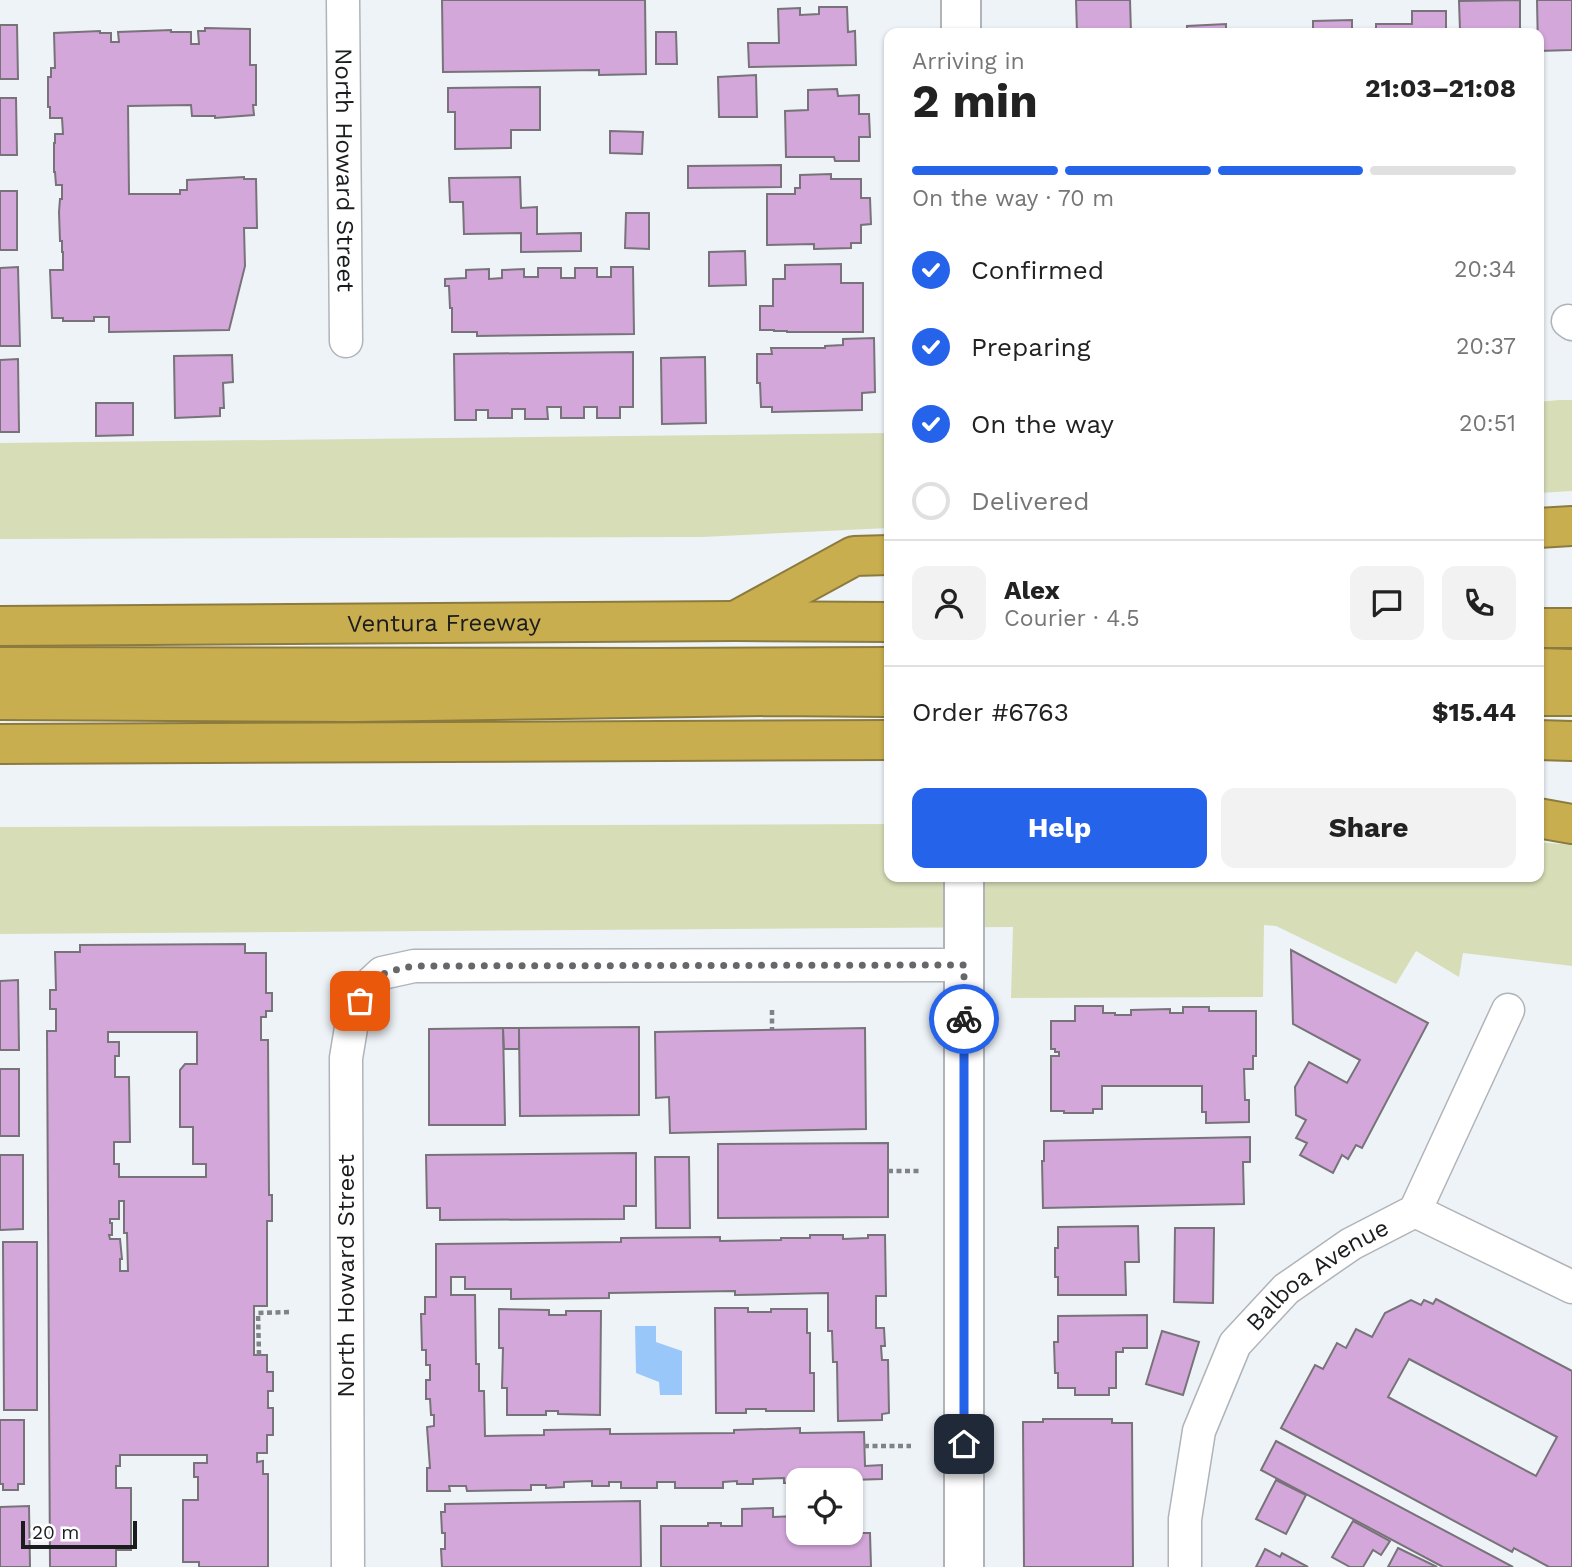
<!DOCTYPE html>
<html lang="en">
<head>
<meta charset="utf-8">
<style>
	:root { --surface:#fff; --page:#f2f2f2; --text:#222; --muted:#767676; --line:#e0e0e0; --accent:#2563eb }
	body { margin:0; font-family:"Work Sans",sans-serif; background:var(--page); color:var(--text); height:100vh; display:flex; flex-direction:column; font-size:26px; white-space:nowrap }
	* { box-sizing:border-box; margin:0 }
	p { font-size:23px; color:var(--muted) }
	.icon { flex:none; width:38px; height:38px; fill:none; stroke:currentColor; stroke-width:2; stroke-linecap:round; stroke-linejoin:round }
	.map { position:relative; flex:1; overflow:hidden }
	.side { position:absolute; left:884px; top:28px; width:660px; height:854px; display:flex; flex-direction:column; background:var(--surface); border-radius:14px; box-shadow:0 2px 5px #0004 }
	.side>* { flex:none }
	.buttons { position:absolute; left:786px; top:1468px; display:grid; gap:14px }
	.buttons a { display:grid; place-items:center; width:77px; height:77px; border-radius:14px; background:var(--surface); box-shadow:0 2px 5px #0004; font-size:35px }
	.scale { position:absolute; left:21px; bottom:18px; width:116px; box-sizing:border-box; padding-left:7px; border:4px solid #1b1c1e; border-top:0; font-size:19px; line-height:24px; white-space:nowrap; color:#1b1c1e; -webkit-text-stroke:5px #fff; paint-order:stroke }
	.pin { position:absolute; display:grid; place-items:center; width:60px; height:60px; color:#fff; margin:-30px; border-radius:14px; box-shadow:0 4px 10px #0006 }
	.courier { position:absolute; display:grid; place-items:center; width:70px; height:70px; margin:-35px; border:5px solid #2563eb; border-radius:50%; background:#fff; color:#222; box-shadow:0 2px 9px #0007 }
	.overview em { font-style:normal; font-weight:700 }
	.overview div { display:flex; flex-direction:column-reverse }
	.overview { display:flex; align-items:center; justify-content:space-between; height:119px; padding:0 28px }
	h1 { font-size:46px; font-weight:700; line-height:52px }
	.bar { display:grid; grid-template-columns:repeat(4,1fr); gap:10px 7px; align-content:center; height:84px; padding:0 28px }
	.bar i { height:9px; border-radius:5px; background:var(--line) }
	.bar .active { background:var(--accent) }
	.bar p { grid-column:span 4 }
	.line { display:flex; align-items:center; gap:18px; padding:0 28px; border-top:2px solid var(--line) }
	.line div { flex:1 }
	.round { display:grid; place-items:center; flex:none; width:74px; height:74px; border-radius:14px; background:var(--page) }
	ol { padding:0 28px; list-style:none }
	li { display:flex; align-items:center; gap:21px; height:77px }
	li p { margin-inline-start:auto }
	li .icon { padding:7px; border-radius:50%; background:var(--accent); color:#fff; stroke-width:4 }
	li:last-child { color:var(--muted) }
	li i { width:38px; height:38px; border:4px solid var(--line); border-radius:50% }
	.cta { display:flex; gap:14px; margin-top:auto; padding:14px 28px }
	.cta a { flex:1; height:80px; border-radius:14px; background:var(--accent); color:#fff; font-size:28px; font-weight:700; line-height:80px; text-align:center }
	.cta a+a { background:var(--page); color:var(--text) }
	.map>svg:first-child { display:block }
</style>
</head>
<body>
<div class="map">
<svg width="1572" height="1567" viewBox="0 0 1572 1567">
	<rect width="100%" height="100%" fill="#eef3f8"/>
	<!-- green -->
	<g fill="#d7deb7">
		<path d="M 1559,400 L 1572,400 L 1572,491 L 1538,493 L 1538,402 Z"/>
		<path d="M 889,433 L 889,528 L 702,537 L 0,539 L 0,443 Z"/>
		<path d="M 889,824 L 889,877 L 1538,877 L 1538,842 L 1572,845 L 1572,966 L 1463,953 L 1459,977 L 1416,951 L 1396,984 L 1276,926 L 1264,925 L 1263,997 L 1011,998 L 1013,927 L 0,934 L 0,827 Z"/>
	</g>
	<!-- water -->
	<path fill="#9ac7fa" d="M 635,1326 L 656,1326 L 656,1342 L 682,1351 L 682,1395 L 660,1395 L 659,1382 L 636,1373 Z"/>
	<!-- building -->
	<g fill="#d4a7db" stroke="#777378" stroke-width="2" fill-rule="evenodd">
		<path d="M 442,0 L 645,0 L 646,74 L 599,75 L 599,70 L 443,72 Z"/>
		<path d="M 1076,0 L 1130,0 L 1131,33 L 1059,33 L 1077,33 Z"/>
		<path d="M 1520,0 L 1520,33 L 1465,33 L 1465,30 L 1460,30 L 1459,1 Z"/>
		<path d="M 1537,0 L 1572,0 L 1572,50 L 1538,51 Z"/>
		<path d="M 819,7 L 847,7 L 848,32 L 855,31 L 856,65 L 749,67 L 748,43 L 779,43 L 778,9 L 800,8 L 800,15 L 819,14 Z"/>
		<path d="M 1412,11 L 1446,11 L 1446,33 L 1376,33 L 1376,24 L 1412,24 Z"/>
		<path d="M 1352,20 L 1352,33 L 1284,33 L 1284,30 L 1313,29 L 1313,21 Z"/>
		<path d="M 1226,24 L 1226,33 L 1187,33 L 1187,26 Z"/>
		<path d="M 0,25 L 17,25 L 18,79 L 0,79 Z"/>
		<path d="M 205,28 L 250,29 L 250,65 L 256,65 L 256,105 L 253,105 L 254,115 L 215,118 L 215,116 L 192,116 L 191,105 L 128,106 L 129,194 L 180,194 L 180,190 L 187,190 L 187,180 L 244,177 L 244,179 L 256,179 L 257,228 L 244,228 L 245,266 L 229,330 L 109,332 L 109,317 L 94,317 L 94,321 L 63,321 L 63,318 L 52,318 L 50,270 L 63,270 L 63,252 L 62,252 L 62,241 L 60,241 L 59,212 L 60,199 L 62,199 L 62,185 L 56,185 L 55,172 L 54,172 L 54,143 L 55,143 L 55,134 L 63,134 L 62,118 L 50,118 L 50,107 L 48,107 L 48,77 L 51,77 L 51,68 L 55,68 L 54,33 L 100,31 L 100,33 L 111,33 L 111,42 L 119,42 L 118,32 L 171,30 L 171,32 L 191,32 L 191,44 L 199,44 L 198,31 L 205,31 Z"/>
		<path d="M 656,32 L 676,32 L 677,64 L 656,64 Z"/>
		<path d="M 756,75 L 757,117 L 719,117 L 718,77 Z"/>
		<path d="M 540,87 L 540,130 L 511,130 L 511,148 L 455,149 L 455,112 L 448,112 L 448,88 Z"/>
		<path d="M 837,89 L 838,96 L 859,95 L 859,114 L 869,114 L 870,137 L 859,137 L 859,161 L 835,161 L 834,157 L 786,157 L 785,111 L 808,110 L 808,90 Z"/>
		<path d="M 0,98 L 16,98 L 17,155 L 0,155 Z"/>
		<path d="M 610,131 L 643,132 L 642,154 L 610,153 Z"/>
		<path d="M 781,165 L 781,187 L 688,188 L 688,166 Z"/>
		<path d="M 831,174 L 831,179 L 861,179 L 861,198 L 870,198 L 871,224 L 861,225 L 861,243 L 851,243 L 851,248 L 814,249 L 814,244 L 767,245 L 767,194 L 795,194 L 795,188 L 800,188 L 800,175 Z"/>
		<path d="M 520,177 L 521,208 L 537,207 L 537,234 L 581,233 L 581,251 L 521,252 L 521,233 L 464,234 L 463,202 L 450,202 L 449,178 Z"/>
		<rect x="0" y="191" width="17" height="59"/>
		<path d="M 626,213 L 649,213 L 649,249 L 625,248 Z"/>
		<path d="M 745,251 L 746,285 L 709,286 L 709,252 Z"/>
		<path d="M 841,264 L 841,283 L 863,283 L 863,332 L 787,332 L 787,331 L 774,331 L 774,330 L 760,330 L 760,306 L 773,306 L 773,279 L 785,279 L 785,265 Z"/>
		<path d="M 18,267 L 20,346 L 0,346 L 0,268 Z"/>
		<path d="M 611,267 L 633,267 L 634,334 L 477,336 L 477,332 L 452,332 L 452,308 L 450,308 L 449,286 L 445,286 L 445,279 L 466,278 L 466,270 L 489,269 L 489,279 L 502,278 L 502,270 L 524,269 L 524,277 L 538,277 L 538,268 L 561,268 L 561,278 L 575,278 L 575,268 L 597,268 L 597,277 L 611,277 Z"/>
		<path d="M 874,338 L 875,392 L 862,393 L 862,410 L 772,412 L 772,407 L 761,407 L 760,383 L 757,383 L 757,354 L 772,354 L 771,348 L 825,348 L 825,346 L 843,345 L 843,339 Z"/>
		<path d="M 633,352 L 633,407 L 620,407 L 620,418 L 597,418 L 597,407 L 584,407 L 584,418 L 561,418 L 561,407 L 547,407 L 548,419 L 525,419 L 525,409 L 512,409 L 512,418 L 488,418 L 488,410 L 476,410 L 476,420 L 455,420 L 454,354 Z"/>
		<path d="M 232,355 L 233,382 L 223,383 L 224,408 L 220,408 L 220,416 L 175,418 L 174,356 Z"/>
		<path d="M 705,357 L 706,423 L 662,424 L 661,358 Z"/>
		<path d="M 18,359 L 19,432 L 0,432 L 0,360 Z"/>
		<path d="M 96,403 L 133,403 L 133,435 L 96,436 Z"/>
		<path d="M 245,944 L 245,953 L 266,953 L 266,993 L 272,993 L 272,1011 L 266,1011 L 266,1017 L 261,1017 L 261,1040 L 268,1040 L 269,1195 L 272,1195 L 272,1221 L 267,1221 L 267,1306 L 254,1306 L 254,1355 L 267,1355 L 267,1372 L 273,1372 L 273,1391 L 268,1391 L 268,1408 L 273,1408 L 273,1435 L 267,1435 L 267,1453 L 257,1453 L 257,1462 L 263,1461 L 263,1474 L 268,1474 L 268,1567 L 199,1567 L 199,1562 L 183,1562 L 183,1500 L 198,1500 L 198,1477 L 194,1477 L 194,1463 L 207,1463 L 207,1455 L 120,1455 L 120,1466 L 116,1466 L 116,1488 L 131,1488 L 131,1550 L 116,1550 L 116,1567 L 50,1567 L 47,1031 L 56,1031 L 56,1009 L 50,1009 L 50,990 L 56,990 L 55,952 L 80,952 L 80,945 ZM 108,1032 L 197,1032 L 197,1064 L 185,1064 L 180,1070 L 180,1127 L 193,1127 L 193,1164 L 206,1164 L 206,1177 L 119,1177 L 119,1164 L 114,1164 L 114,1142 L 130,1142 L 129,1077 L 115,1077 L 115,1056 L 119,1056 L 119,1042 L 108,1042 ZM 119,1201 L 124,1201 L 124,1233 L 127,1233 L 128,1271 L 120,1271 L 120,1259 L 122,1259 L 120,1239 L 110,1239 L 109,1235 L 112,1235 L 112,1223 L 110,1223 L 110,1219 L 119,1219 Z"/>
		<path d="M 1291,950 L 1428,1023 L 1362,1148 L 1356,1145 L 1348,1159 L 1342,1155 L 1333,1173 L 1300,1155 L 1307,1143 L 1296,1138 L 1306,1120 L 1296,1115 L 1295,1087 L 1309,1062 L 1347,1083 L 1360,1060 L 1293,1024 Z"/>
		<path d="M 18,980 L 19,1050 L 0,1050 L 0,981 Z"/>
		<path d="M 1075,1006 L 1103,1006 L 1103,1013 L 1115,1013 L 1115,1015 L 1131,1015 L 1131,1010 L 1170,1009 L 1170,1013 L 1183,1013 L 1183,1007 L 1209,1007 L 1209,1011 L 1256,1011 L 1256,1056 L 1253,1056 L 1253,1069 L 1244,1069 L 1245,1100 L 1249,1100 L 1249,1122 L 1206,1123 L 1206,1112 L 1202,1112 L 1202,1086 L 1102,1086 L 1102,1109 L 1093,1109 L 1093,1113 L 1064,1113 L 1064,1111 L 1051,1111 L 1051,1056 L 1059,1056 L 1059,1052 L 1055,1052 L 1055,1049 L 1051,1049 L 1051,1021 L 1075,1021 Z"/>
		<path d="M 639,1027 L 639,1115 L 520,1116 L 519,1028 Z"/>
		<path d="M 503,1028 L 505,1125 L 429,1125 L 429,1029 Z"/>
		<path d="M 503,1028 L 519,1028 L 519,1049 L 504,1049 Z"/>
		<path d="M 865,1028 L 866,1129 L 670,1133 L 669,1097 L 656,1098 L 655,1032 Z"/>
		<rect x="0" y="1069" width="19" height="67"/>
		<path d="M 1250,1137 L 1250,1162 L 1243,1162 L 1244,1204 L 1043,1208 L 1042,1161 L 1044,1161 L 1044,1141 Z"/>
		<path d="M 888,1143 L 888,1217 L 718,1218 L 718,1144 Z"/>
		<path d="M 636,1153 L 636,1206 L 624,1206 L 624,1219 L 440,1220 L 440,1208 L 427,1208 L 426,1155 Z"/>
		<path d="M 0,1155 L 23,1155 L 23,1229 L 0,1230 Z"/>
		<path d="M 655,1157 L 689,1157 L 690,1228 L 656,1228 Z"/>
		<path d="M 1138,1226 L 1139,1262 L 1125,1262 L 1126,1295 L 1058,1295 L 1058,1277 L 1055,1277 L 1055,1248 L 1058,1248 L 1058,1227 Z"/>
		<path d="M 1175,1228 L 1214,1228 L 1213,1303 L 1174,1302 Z"/>
		<path d="M 810,1235 L 843,1235 L 843,1239 L 868,1238 L 868,1235 L 885,1235 L 886,1296 L 876,1296 L 876,1328 L 884,1328 L 885,1346 L 881,1346 L 882,1360 L 888,1360 L 889,1413 L 882,1414 L 882,1420 L 838,1421 L 837,1362 L 833,1362 L 832,1331 L 828,1331 L 828,1293 L 735,1295 L 735,1291 L 609,1293 L 609,1298 L 511,1299 L 511,1289 L 465,1289 L 465,1277 L 451,1277 L 451,1295 L 475,1295 L 476,1364 L 479,1364 L 479,1391 L 484,1391 L 485,1436 L 544,1435 L 544,1430 L 610,1429 L 610,1434 L 734,1433 L 734,1430 L 800,1428 L 800,1433 L 864,1432 L 865,1466 L 882,1465 L 882,1479 L 851,1480 L 850,1486 L 850,1480 L 798,1480 L 798,1483 L 784,1483 L 784,1478 L 753,1479 L 753,1484 L 737,1484 L 737,1481 L 723,1482 L 723,1488 L 675,1488 L 675,1482 L 657,1482 L 657,1488 L 621,1488 L 621,1482 L 609,1482 L 609,1486 L 592,1486 L 592,1481 L 564,1482 L 564,1487 L 546,1488 L 546,1485 L 531,1485 L 531,1490 L 467,1491 L 466,1486 L 449,1486 L 450,1491 L 427,1491 L 427,1468 L 430,1468 L 427,1427 L 434,1426 L 434,1415 L 431,1415 L 430,1399 L 426,1399 L 426,1380 L 430,1380 L 430,1365 L 426,1365 L 426,1350 L 422,1350 L 421,1314 L 425,1314 L 425,1297 L 436,1297 L 436,1244 L 621,1242 L 621,1238 L 720,1237 L 720,1241 L 781,1240 L 781,1238 L 810,1238 Z"/>
		<path d="M 3,1242 L 37,1242 L 37,1410 L 4,1410 Z"/>
		<path d="M 1436,1299 L 1572,1371 L 1572,1567 L 1549,1567 L 1514,1548 L 1512,1552 L 1281,1428 L 1315,1365 L 1323,1369 L 1337,1343 L 1346,1348 L 1356,1329 L 1372,1337 L 1385,1313 L 1411,1300 L 1421,1305 L 1424,1300 L 1433,1304 ZM 1409,1359 L 1557,1437 L 1536,1476 L 1388,1397 Z"/>
		<path d="M 715,1308 L 748,1308 L 748,1312 L 771,1312 L 771,1309 L 807,1309 L 807,1333 L 810,1333 L 810,1373 L 814,1373 L 814,1411 L 766,1411 L 766,1409 L 746,1409 L 746,1413 L 716,1413 Z"/>
		<path d="M 499,1309 L 549,1310 L 549,1315 L 566,1315 L 566,1311 L 601,1311 L 600,1415 L 558,1414 L 558,1411 L 546,1411 L 546,1415 L 507,1415 L 507,1388 L 502,1388 L 503,1348 L 499,1348 Z"/>
		<path d="M 1147,1315 L 1147,1348 L 1123,1348 L 1123,1352 L 1116,1352 L 1116,1388 L 1109,1388 L 1109,1395 L 1075,1395 L 1075,1388 L 1058,1388 L 1058,1373 L 1055,1373 L 1054,1342 L 1058,1342 L 1058,1316 Z"/>
		<path d="M 1162,1331 L 1199,1342 L 1183,1395 L 1146,1384 Z"/>
		<path d="M 1043,1419 L 1112,1419 L 1112,1423 L 1132,1423 L 1133,1567 L 1024,1567 L 1023,1422 L 1043,1422 Z"/>
		<path d="M 0,1420 L 24,1420 L 24,1484 L 18,1484 L 18,1490 L 3,1490 L 3,1484 L 0,1484 Z"/>
		<path d="M 1276,1441 L 1513,1567 L 1443,1567 L 1261,1470 Z"/>
		<path d="M 1276,1480 L 1306,1495 L 1286,1534 L 1256,1519 Z"/>
		<path d="M 640,1501 L 641,1567 L 442,1567 L 441,1549 L 445,1549 L 445,1533 L 442,1533 L 441,1512 L 445,1512 L 445,1504 Z"/>
		<path d="M 29,1506 L 30,1567 L 0,1567 L 0,1507 Z"/>
		<path d="M 773,1508 L 773,1517 L 798,1516 L 798,1533 L 870,1533 L 871,1567 L 661,1567 L 661,1526 L 708,1526 L 708,1523 L 721,1523 L 721,1526 L 742,1526 L 742,1509 Z"/>
		<path d="M 1353,1521 L 1390,1541 L 1381,1555 L 1373,1550 L 1363,1567 L 1350,1567 L 1332,1557 Z"/>
		<path d="M 1398,1548 L 1437,1567 L 1388,1567 Z"/>
		<path d="M 1265,1549 L 1280,1557 L 1282,1553 L 1308,1567 L 1256,1567 Z"/>
	</g>
	<g fill="none" stroke-linecap="round" stroke-linejoin="round">
		<defs>
			<g id="minor">
				<path id="s1" d="M 343,0 L 346,341"/>
				<path d="M 1568,321 L 1572,324"/>
				<path d="M 1415,1211 L 1572,1287"/>
				<path d="M 348,1567 L 346,1058 L 353,1016 L 366,988 L 382,973 L 414,966 L 964,965"/>
				<path id="s2" d="M 1185,1567 L 1185,1519 L 1199,1431 L 1235,1344 L 1286,1289 L 1351,1244 L 1415,1211 L 1508,1010"/>
			</g>
			<g id="tertiary">
				<path d="M 961,33 L 961,0"/>
				<path d="M 964,877 L 964,1567"/>
			</g>
			<g id="motorway">
				<path d="M 1538,528 L 1572,526"/>
				<path d="M 739,619 L 854,556 L 889,555"/>
				<path id="s3" d="M 0,626 L 735,621 L 889,622"/>
				<path d="M 1538,628 L 1572,628"/>
				<path d="M 0,667 L 655,668 L 889,667"/>
				<path d="M 1538,668 L 1572,669"/>
				<path d="M 1538,696 L 1572,696"/>
				<path d="M 0,700 L 354,702 L 771,696 L 889,697"/>
				<path d="M 1538,740 L 1572,741"/>
				<path d="M 0,744 L 889,740"/>
				<path d="M 1538,818 L 1572,824"/>
			</g>
		</defs>
		<!-- minor casing -->
		<use href="#minor" stroke="#b0b4b9" stroke-width="35"/>
		<!-- tertiary casing -->
		<use href="#tertiary" stroke="#b0b4b9" stroke-width="42"/>
		<!-- motorway casing -->
		<use href="#motorway" stroke="#8c7b3e" stroke-width="42"/>
		<!-- path -->
		<g stroke="#7f8286" stroke-width="4.5" stroke-dasharray="5 3.5" stroke-linecap="butt">
			<path d="M 772,1010 L 772,1029"/>
			<path d="M 888,1171 L 919,1171"/>
			<path d="M 259,1355 L 258,1313 L 291,1312"/>
			<path d="M 864,1446 L 911,1446"/>
		</g>
		<!-- minor -->
		<use href="#minor" stroke="#fff" stroke-width="32"/>
		<!-- tertiary -->
		<use href="#tertiary" stroke="#fff" stroke-width="38"/>
		<!-- motorway -->
		<use href="#motorway" stroke="#c9ae4f" stroke-width="38"/>
	</g>
	<g fill="none" stroke-linecap="round" stroke-linejoin="round">
		<!-- done -->
		<path stroke="#65676a" stroke-width="7" stroke-dasharray="0 12.6" d="M 360,1001 C 373,972 386,972 414,966 L 964,965 L 964,1019"/>
		<!-- route -->
		<path stroke="#2563eb" stroke-width="9" d="M 964,1019 L 964,1444"/>
	</g>
	<g text-anchor="middle" stroke-width="5" stroke-linejoin="round" paint-order="stroke">
		<!-- street labels -->
		<g font-size="24" fill="#1b1c1e" stroke="#fff">
			<text dy="8" stroke="none"><textPath href="#s1" startOffset="170">North Howard Street</textPath></text>
			<text dy="8" stroke="none"><textPath href="#s3" startOffset="444">Ventura Freeway</textPath></text>
			<text transform="translate(346 1276) rotate(-90)" y="8">North Howard Street</text>
			<text dy="8" stroke="none"><textPath href="#s2" startOffset="340">Balboa Avenue</textPath></text>
		</g>
	</g>
</svg>
<div class="buttons">
<a><svg class="icon" aria-label="locate" viewBox="0 0 24 24"><circle cx="12" cy="12" r="6"/><path d="M12 2v4M12 18v4M2 12h4M18 12h4"/></svg></a>
</div>
<div class="scale">20 m</div>
<div class="pin" style="left:360px;top:1001px;background:#ea580c"><svg class="icon" aria-label="bag" viewBox="0 0 24 24"><path d="M5 8h14l-1 12H6zM9 8a3 3 0 0 1 6 0"/></svg></div>
<div class="pin" style="left:964px;top:1444px;background:#1f2937"><svg class="icon" aria-label="home" viewBox="0 0 24 24"><path d="M3 11l9-7 9 7M6 9v11h12V9"/></svg></div>
<div class="courier" style="left:964px;top:1019px"><svg class="icon" aria-label="bike" viewBox="0 0 24 24"><circle cx="6" cy="16" r="4"/><circle cx="18" cy="16" r="4"/><path d="M6 16l4-8h5l3 8M10 8l3 8H6M13 5h3"/></svg></div>
<section class="side">
<div class="overview"><div><h1>2 min</h1><p>Arriving in</p></div><em>21:03–21:08</em></div>
<div class="bar"><i class="active"></i><i class="active"></i><i class="active"></i><i></i><p>On the way · 70 m</p></div>
<ol>
<li><svg class="icon" aria-label="check" viewBox="0 0 24 24"><path d="M5 12l5 5 9-10"/></svg>Confirmed<p>20:34</p></li>
<li><svg class="icon" aria-label="check" viewBox="0 0 24 24"><path d="M5 12l5 5 9-10"/></svg>Preparing<p>20:37</p></li>
<li><svg class="icon" aria-label="check" viewBox="0 0 24 24"><path d="M5 12l5 5 9-10"/></svg>On the way<p>20:51</p></li>
<li><i></i>Delivered</li>
</ol>
<div class="line" style="height:126px"><a class="round"><svg class="icon" aria-label="person" viewBox="0 0 24 24"><circle cx="12" cy="8" r="4"/><path d="M4 21q1-7 8-7t8 7"/></svg></a><div><b>Alex</b><p>Courier · 4.5</p></div><a class="round"><svg class="icon" aria-label="chat" viewBox="0 0 24 24"><path d="M4 5h16v11H9l-5 4z"/></svg></a><a class="round"><svg class="icon" aria-label="phone" viewBox="0 0 24 24"><path d="M5 4h4l2 5-3 2q2 4 5 5l2-3 5 2v4C11 20 4 13 5 4z"/></svg></a></div>
<div class="line" style="height:91px"><div>Order #6763</div><b>$15.44</b></div>
<div class="cta"><a>Help</a><a>Share</a></div>
</section>
</div>
</body>
</html>
